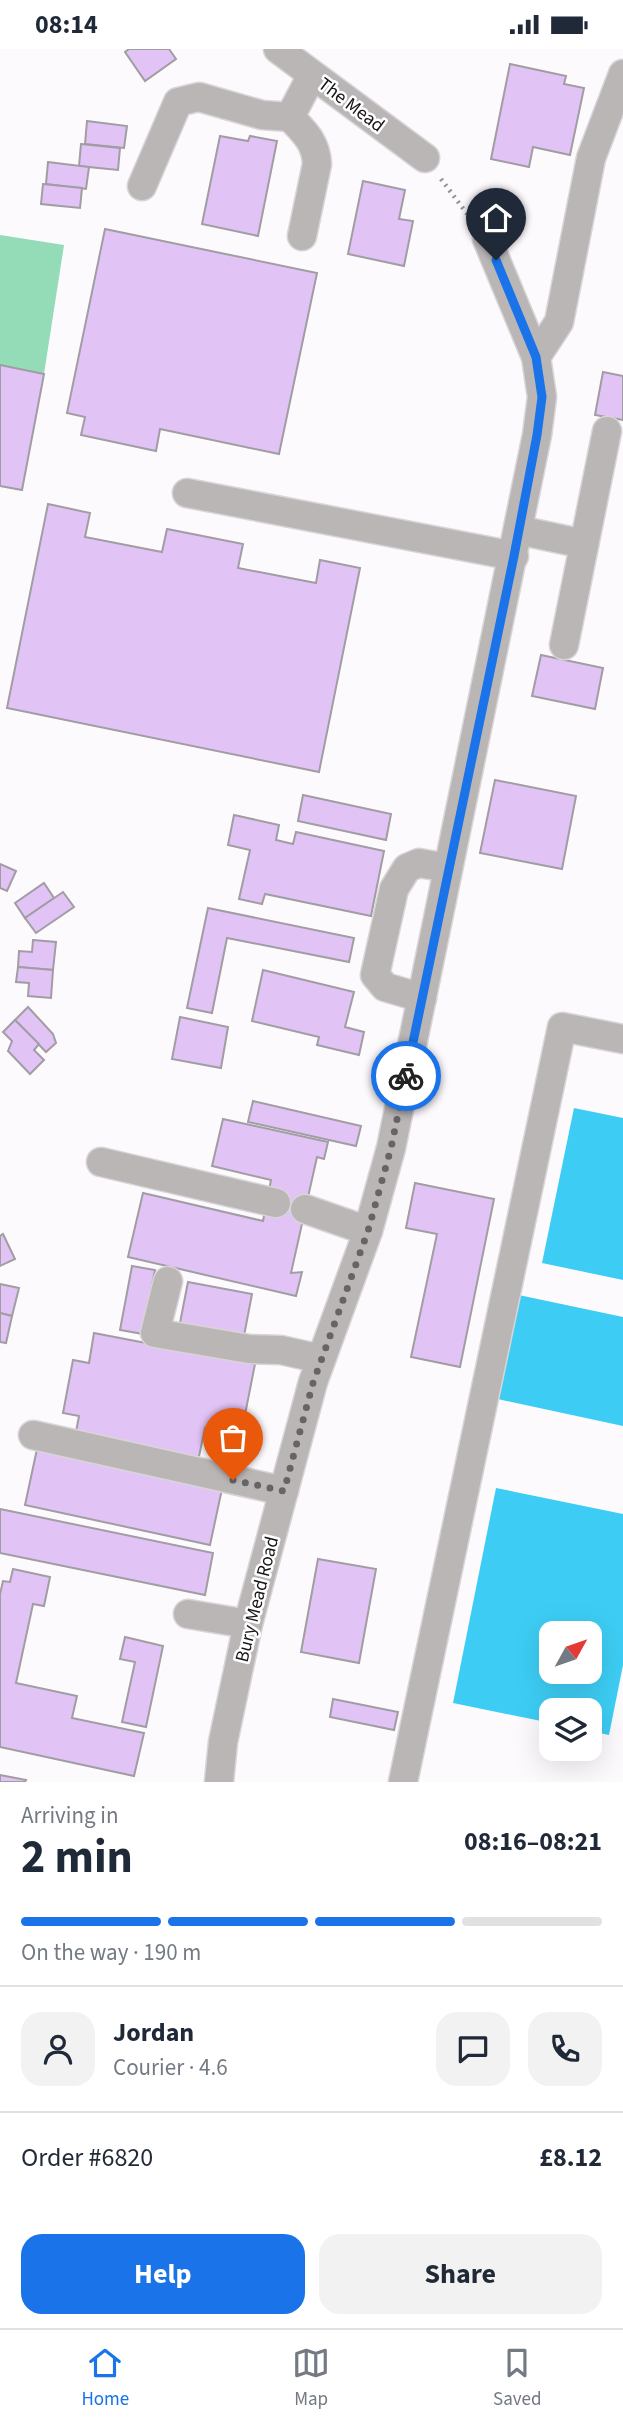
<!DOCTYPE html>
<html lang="en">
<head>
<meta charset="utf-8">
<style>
	:root { --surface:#fff; --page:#f2f2f3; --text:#1f2937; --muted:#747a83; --line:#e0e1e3; --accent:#1a73e8 }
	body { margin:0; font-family:"Source Sans 3",sans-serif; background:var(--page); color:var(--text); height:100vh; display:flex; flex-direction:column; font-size:26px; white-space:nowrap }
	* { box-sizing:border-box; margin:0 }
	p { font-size:23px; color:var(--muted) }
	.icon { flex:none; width:38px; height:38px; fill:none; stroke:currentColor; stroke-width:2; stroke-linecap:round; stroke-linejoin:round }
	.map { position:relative; height:1733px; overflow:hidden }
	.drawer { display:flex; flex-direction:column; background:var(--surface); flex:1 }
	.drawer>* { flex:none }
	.needle { width:46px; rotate:50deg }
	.buttons { position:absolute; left:539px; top:1572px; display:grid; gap:14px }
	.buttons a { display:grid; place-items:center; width:63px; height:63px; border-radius:14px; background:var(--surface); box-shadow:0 7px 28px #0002; font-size:35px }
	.pin { position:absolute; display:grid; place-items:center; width:60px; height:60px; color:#fff; margin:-72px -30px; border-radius:50% 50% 50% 0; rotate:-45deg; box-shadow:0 0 7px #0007 }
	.pin .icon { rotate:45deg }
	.courier { position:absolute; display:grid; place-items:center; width:70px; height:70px; margin:-35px; border:5px solid #1a73e8; border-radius:50%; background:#fff; color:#222; box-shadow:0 2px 9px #0007 }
	.summary em { font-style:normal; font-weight:700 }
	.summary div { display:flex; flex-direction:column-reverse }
	.summary { display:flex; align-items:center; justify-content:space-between; height:119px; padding:0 21px }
	h1 { font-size:46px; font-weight:700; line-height:52px }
	.bar { display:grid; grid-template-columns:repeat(4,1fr); gap:10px 7px; align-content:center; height:84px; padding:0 21px }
	.bar i { height:9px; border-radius:5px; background:var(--line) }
	.bar .on { background:var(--accent) }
	.bar p { grid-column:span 4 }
	.line { display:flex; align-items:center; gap:18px; padding:0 21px; border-top:2px solid var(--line) }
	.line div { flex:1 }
	.round { display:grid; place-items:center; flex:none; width:74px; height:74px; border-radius:21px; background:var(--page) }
	.action { display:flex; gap:14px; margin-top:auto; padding:14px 21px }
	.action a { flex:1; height:80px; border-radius:21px; background:var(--accent); color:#fff; font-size:28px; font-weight:700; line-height:80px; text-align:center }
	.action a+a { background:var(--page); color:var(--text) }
	.status { display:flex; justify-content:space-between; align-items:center; height:49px; padding:0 35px; background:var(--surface); direction:ltr }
	.status svg { height:19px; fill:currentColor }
	.tab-bar { display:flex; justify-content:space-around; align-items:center; height:98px; border-top:2px solid var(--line); background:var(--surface); font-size:19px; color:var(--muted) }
	.tab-bar a { display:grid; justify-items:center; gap:4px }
	.tab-bar .on { color:var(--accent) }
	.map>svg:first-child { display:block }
</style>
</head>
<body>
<div class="status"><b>08:14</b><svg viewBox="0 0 49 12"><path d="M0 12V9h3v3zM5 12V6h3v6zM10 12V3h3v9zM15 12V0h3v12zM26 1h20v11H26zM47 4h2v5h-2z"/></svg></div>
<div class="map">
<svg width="623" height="1733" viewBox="0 0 623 1733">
	<rect width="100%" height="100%" fill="#fdfafe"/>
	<!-- green -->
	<path fill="#94dbb8" d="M 0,186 L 64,196 L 44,325 L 0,316 Z"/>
	<!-- water -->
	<g fill="#3dcdf4" fill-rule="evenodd">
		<path d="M 574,1059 L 623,1069 L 623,1231 L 542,1214 Z"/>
		<path d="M 514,1245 L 623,1268 L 623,1377 L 493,1349 Z"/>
		<path d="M 496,1439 L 623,1465 L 623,1616 L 609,1686 L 590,1682 L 590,1661 L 551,1661 L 551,1674 L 453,1654 ZM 551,1584 L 590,1584 L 590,1622 L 551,1622 Z"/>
	</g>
	<!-- building -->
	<g fill="#e2c3f6" stroke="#a09da3" stroke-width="2">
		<path d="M 129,0 L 169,0 L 176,10 L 145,32 L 125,3 Z"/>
		<path d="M 510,15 L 566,27 L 564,35 L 584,39 L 570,106 L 533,98 L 529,118 L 491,110 Z"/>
		<path d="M 87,72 L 127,77 L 124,99 L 85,95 Z"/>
		<path d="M 220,87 L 248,92 L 250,87 L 277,92 L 258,187 L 202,175 Z"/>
		<path d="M 81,95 L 120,99 L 118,121 L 79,117 Z"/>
		<path d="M 48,113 L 89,118 L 86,140 L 46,135 Z"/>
		<path d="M 363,132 L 405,141 L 399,170 L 413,172 L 404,217 L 348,205 Z"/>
		<path d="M 43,135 L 82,139 L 80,159 L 41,155 Z"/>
		<path d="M 105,180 L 317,224 L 279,405 L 160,380 L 156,402 L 81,386 L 85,368 L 67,364 Z"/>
		<path d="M 0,316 L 44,325 L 22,441 L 0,437 Z"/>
		<path d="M 603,323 L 623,327 L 623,371 L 595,366 Z"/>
		<path d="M 48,455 L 90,464 L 85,488 L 162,503 L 167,480 L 243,495 L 238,519 L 316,534 L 320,511 L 360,519 L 319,723 L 7,659 Z"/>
		<path d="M 541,606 L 603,619 L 595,660 L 532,647 Z"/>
		<path d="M 495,731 L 576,747 L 562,820 L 480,804 Z"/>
		<path d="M 303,746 L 391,765 L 386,791 L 298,772 Z"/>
		<path d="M 234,766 L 279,776 L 276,791 L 293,795 L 296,783 L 384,802 L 371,867 L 265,845 L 262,855 L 239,850 L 250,801 L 228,796 Z"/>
		<path d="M 0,815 L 16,822 L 7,842 L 0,839 Z"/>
		<path d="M 44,834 L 54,849 L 25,869 L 15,854 Z"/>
		<path d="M 63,843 L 74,858 L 36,884 L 25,869 Z"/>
		<path d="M 208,859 L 354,889 L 349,913 L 227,889 L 212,964 L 187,959 Z"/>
		<path d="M 33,891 L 56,893 L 53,921 L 18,918 L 19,902 L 32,903 Z"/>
		<path d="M 18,918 L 53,921 L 51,949 L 28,947 L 29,934 L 16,933 Z"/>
		<path d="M 263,921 L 354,943 L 345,978 L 364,983 L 359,1006 L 317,996 L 319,988 L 252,972 Z"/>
		<path d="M 28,958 L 53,985 L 56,994 L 46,1003 L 15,971 Z"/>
		<path d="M 180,968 L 228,978 L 221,1019 L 172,1010 Z"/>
		<path d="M 15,971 L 39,995 L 34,1001 L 44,1011 L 30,1025 L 8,1002 L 12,992 L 3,983 Z"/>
		<path d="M 253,1052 L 361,1077 L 356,1097 L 248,1073 Z"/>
		<path d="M 223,1070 L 328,1093 L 324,1110 L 317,1108 L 291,1224 L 302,1223 L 296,1247 L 128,1208 L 143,1144 L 263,1172 L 271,1131 L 212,1117 Z"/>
		<path d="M 415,1134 L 494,1150 L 460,1318 L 411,1308 L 437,1185 L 406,1179 Z"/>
		<path d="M 3,1185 L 15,1210 L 0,1217 L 0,1187 Z"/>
		<path d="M 132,1217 L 155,1221 L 143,1285 L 120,1281 Z"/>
		<path d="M 188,1233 L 252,1245 L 243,1292 L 179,1279 Z"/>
		<path d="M 0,1235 L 19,1239 L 12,1267 L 0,1264 Z"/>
		<path d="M 0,1264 L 12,1267 L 6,1294 L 0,1293 Z"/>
		<path d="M 94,1284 L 255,1315 L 241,1386 L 205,1379 L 198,1412 L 75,1388 L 79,1367 L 63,1364 L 73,1311 L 89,1314 Z"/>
		<path d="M 37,1400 L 222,1440 L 210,1496 L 25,1456 Z"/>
		<path d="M 0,1460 L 213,1504 L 205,1546 L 0,1504 Z"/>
		<path d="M 318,1510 L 376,1520 L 359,1614 L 301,1603 Z"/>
		<path d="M 13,1520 L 50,1528 L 44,1557 L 33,1555 L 16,1634 L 77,1647 L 72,1669 L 144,1684 L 134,1727 L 0,1698 L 0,1545 L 3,1532 L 10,1533 Z"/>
		<path d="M 125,1588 L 163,1597 L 146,1678 L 122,1673 L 135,1613 L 120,1610 Z"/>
		<path d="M 333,1650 L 398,1663 L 394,1681 L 330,1668 Z"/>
		<path d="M 0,1726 L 26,1731 L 25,1733 L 0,1733 Z"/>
	</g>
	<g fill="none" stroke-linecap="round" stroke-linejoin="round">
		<defs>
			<g id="minor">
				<path d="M 278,0 L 425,109"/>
				<path d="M 290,68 C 304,83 316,93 317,115 L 302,187"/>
				<path d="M 142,137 L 178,53 L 199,48 L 262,66 L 290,68 L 312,26"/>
				<path d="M 536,308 L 559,273 L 591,109 L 623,25"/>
				<path d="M 187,444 L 514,507"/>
				<path d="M 518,481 L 584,495"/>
				<path d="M 564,596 L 607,382"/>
				<path d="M 422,949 L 385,938 L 375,926 L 394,840 L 407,819 L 419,814 L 448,819"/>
				<path d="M 101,1113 L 276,1154"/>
				<path d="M 305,1160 L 368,1182"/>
				<path d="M 168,1232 L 155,1284 L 249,1300 L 281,1301 L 321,1310"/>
				<path d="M 33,1386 L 284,1442"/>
				<path d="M 188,1565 L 248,1575"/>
				<path d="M 219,1733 L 223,1693 L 248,1575 L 313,1333 L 368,1182 L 391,1099 L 537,386 L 542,348 L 536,308 L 487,190"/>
				<path d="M 403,1733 L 562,978 L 623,990"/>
			</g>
		</defs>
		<!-- minor casing -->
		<use href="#minor" stroke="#d8d5d9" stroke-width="31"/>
		<!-- path -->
		<path stroke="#949295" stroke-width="4.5" stroke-dasharray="2 5" stroke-linecap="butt" d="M 441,130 L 471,170"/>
		<!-- minor -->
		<use href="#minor" stroke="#bab6b5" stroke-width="28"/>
	</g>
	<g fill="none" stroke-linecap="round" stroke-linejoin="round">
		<!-- done -->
		<path stroke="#676467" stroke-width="7" stroke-dasharray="0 12.6" d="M 233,1431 L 284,1442 L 313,1334 L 368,1182 L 391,1099 L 406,1027"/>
		<!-- route -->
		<path stroke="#1a73e8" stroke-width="9" d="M 406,1027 L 514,507 L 537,386 L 542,348 L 536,308 L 496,211"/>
	</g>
	<g text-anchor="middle" stroke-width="5" stroke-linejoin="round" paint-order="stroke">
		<!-- street labels -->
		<g font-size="19" fill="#161416" stroke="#fff">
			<text transform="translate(352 55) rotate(37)" y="7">The Mead</text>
			<text transform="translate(256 1550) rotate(-76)" y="7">Bury Mead Road</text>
		</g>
	</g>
</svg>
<div class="buttons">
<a><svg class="needle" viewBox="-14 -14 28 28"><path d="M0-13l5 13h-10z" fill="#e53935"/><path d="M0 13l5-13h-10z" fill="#747a83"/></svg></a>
<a><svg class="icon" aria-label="layers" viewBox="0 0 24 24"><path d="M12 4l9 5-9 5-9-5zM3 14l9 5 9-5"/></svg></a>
</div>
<div class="pin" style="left:233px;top:1431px;background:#ea580c"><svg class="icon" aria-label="bag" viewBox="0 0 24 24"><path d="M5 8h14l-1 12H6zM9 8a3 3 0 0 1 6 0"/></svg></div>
<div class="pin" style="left:496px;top:211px;background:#1f2937"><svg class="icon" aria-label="home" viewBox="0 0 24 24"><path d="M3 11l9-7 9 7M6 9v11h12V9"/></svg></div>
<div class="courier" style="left:406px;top:1027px"><svg class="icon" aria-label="bike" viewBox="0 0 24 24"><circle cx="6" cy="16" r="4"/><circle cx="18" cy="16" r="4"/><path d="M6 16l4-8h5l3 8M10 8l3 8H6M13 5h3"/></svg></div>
</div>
<section class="drawer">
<div class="summary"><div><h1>2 min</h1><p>Arriving in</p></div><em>08:16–08:21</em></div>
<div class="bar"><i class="on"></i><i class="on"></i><i class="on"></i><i></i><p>On the way · 190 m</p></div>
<div class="line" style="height:126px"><a class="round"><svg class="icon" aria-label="person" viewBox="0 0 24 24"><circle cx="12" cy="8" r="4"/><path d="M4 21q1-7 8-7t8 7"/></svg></a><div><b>Jordan</b><p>Courier · 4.6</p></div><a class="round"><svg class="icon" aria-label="chat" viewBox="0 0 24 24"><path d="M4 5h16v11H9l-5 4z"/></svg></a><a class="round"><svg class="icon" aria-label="phone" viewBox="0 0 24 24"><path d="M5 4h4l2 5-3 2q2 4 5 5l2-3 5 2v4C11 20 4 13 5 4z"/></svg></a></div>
<div class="line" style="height:91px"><div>Order #6820</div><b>£8.12</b></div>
<div class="action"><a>Help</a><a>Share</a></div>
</section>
<nav class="tab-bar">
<a class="on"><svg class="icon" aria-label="home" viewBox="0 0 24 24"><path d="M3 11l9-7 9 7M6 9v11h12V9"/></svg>Home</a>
<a><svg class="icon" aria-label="map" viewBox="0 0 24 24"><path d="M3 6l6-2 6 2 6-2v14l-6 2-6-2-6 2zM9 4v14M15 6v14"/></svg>Map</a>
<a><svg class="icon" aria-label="saved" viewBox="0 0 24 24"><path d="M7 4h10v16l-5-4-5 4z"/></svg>Saved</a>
</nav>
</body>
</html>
